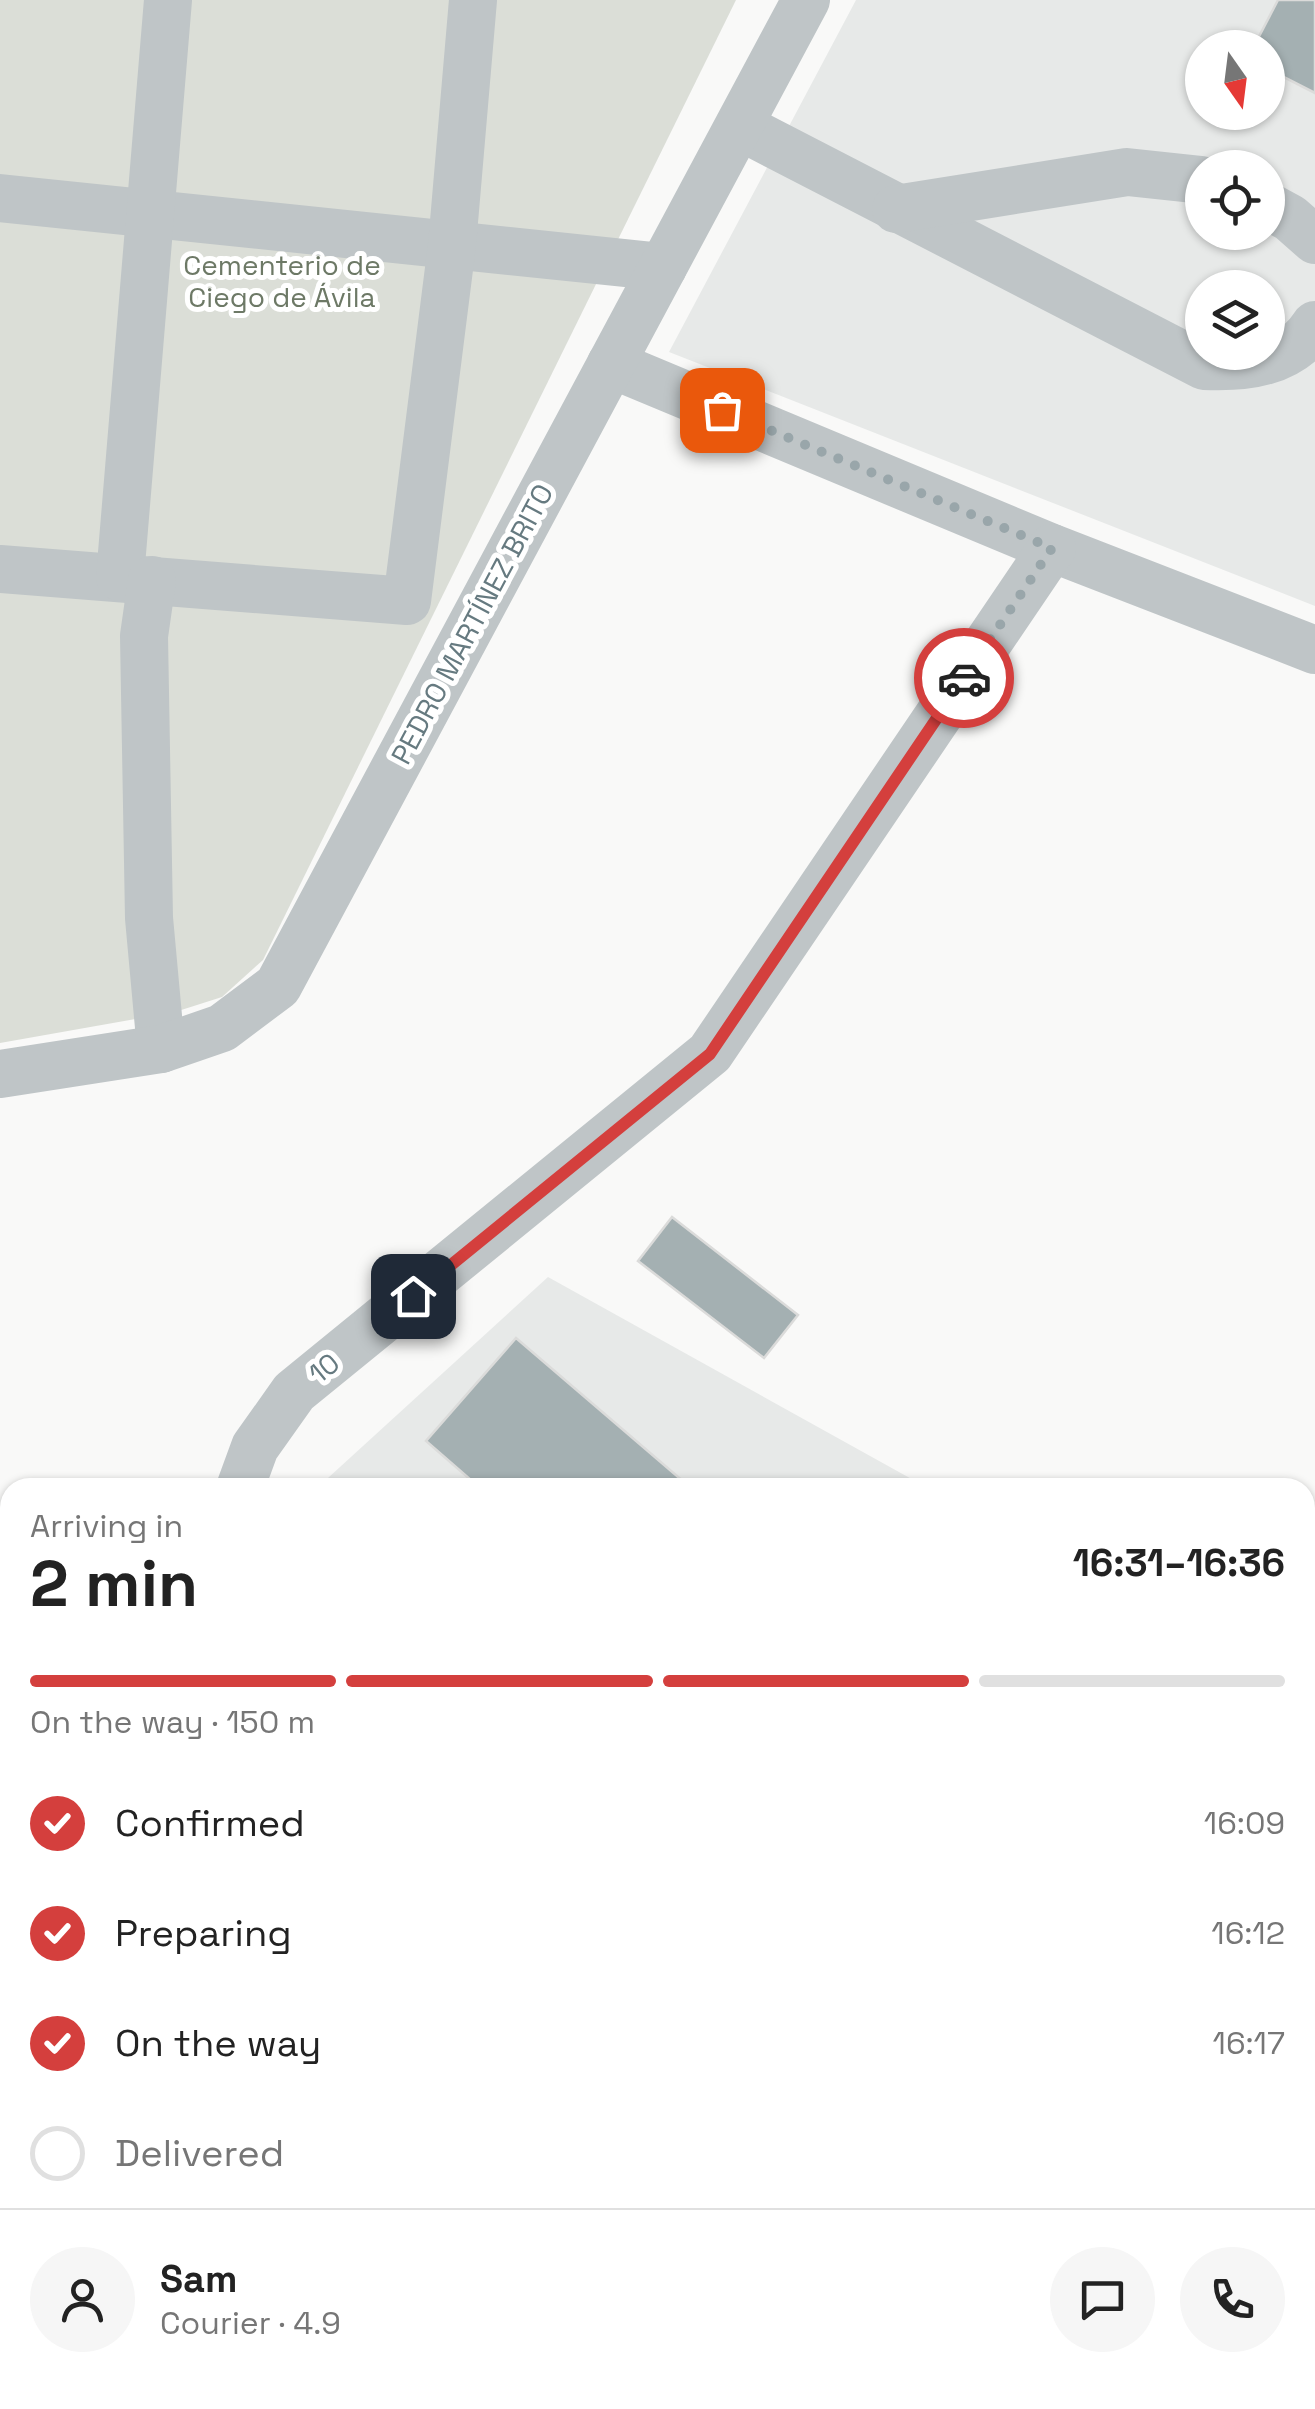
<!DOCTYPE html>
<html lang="en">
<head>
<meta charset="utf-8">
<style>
	:root { --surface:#fff; --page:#f6f6f6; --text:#222; --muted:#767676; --line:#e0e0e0; --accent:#d43f3d }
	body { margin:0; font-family:"Space Grotesk",sans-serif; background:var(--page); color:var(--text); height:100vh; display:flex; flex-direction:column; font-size:38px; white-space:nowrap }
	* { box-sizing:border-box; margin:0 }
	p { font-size:32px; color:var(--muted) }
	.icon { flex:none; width:55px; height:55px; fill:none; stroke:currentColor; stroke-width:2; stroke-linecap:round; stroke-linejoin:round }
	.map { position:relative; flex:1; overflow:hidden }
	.side { position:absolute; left:0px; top:1478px; width:1315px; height:932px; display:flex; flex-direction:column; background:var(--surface); border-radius:30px 30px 0 0; box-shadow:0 2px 8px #0004 }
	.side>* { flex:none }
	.needle { width:65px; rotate:166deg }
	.tools { position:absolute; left:1185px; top:30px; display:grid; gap:20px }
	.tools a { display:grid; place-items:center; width:100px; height:100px; border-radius:50%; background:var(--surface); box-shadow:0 2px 8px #0004; font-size:50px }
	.pin { position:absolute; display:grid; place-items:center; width:85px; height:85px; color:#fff; margin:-42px; border-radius:20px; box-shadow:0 5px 15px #0006 }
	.courier { position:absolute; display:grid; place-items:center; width:100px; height:100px; margin:-50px; border:8px solid #d43f3d; border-radius:50%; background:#fff; color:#222; box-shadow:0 2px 12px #0007 }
	.headline em { font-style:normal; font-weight:700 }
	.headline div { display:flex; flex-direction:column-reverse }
	.headline { display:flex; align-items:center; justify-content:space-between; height:170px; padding:0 30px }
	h1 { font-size:65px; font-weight:700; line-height:75px }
	.bar { display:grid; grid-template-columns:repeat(4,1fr); gap:15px 10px; align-content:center; height:120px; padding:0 30px }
	.bar i { height:12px; border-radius:8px; background:var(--line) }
	.bar .selected { background:var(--accent) }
	.bar p { grid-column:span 4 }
	.line { display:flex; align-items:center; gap:25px; padding:0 30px; border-top:2px solid var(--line) }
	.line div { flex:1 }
	.round { display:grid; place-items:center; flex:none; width:105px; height:105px; border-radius:52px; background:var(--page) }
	ol { padding:0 30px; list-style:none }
	li { display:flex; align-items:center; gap:30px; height:110px }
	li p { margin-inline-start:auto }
	li .icon { padding:10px; border-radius:50%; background:var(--accent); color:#fff; stroke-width:4 }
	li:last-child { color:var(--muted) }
	li i { width:55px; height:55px; border:5px solid var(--line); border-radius:50% }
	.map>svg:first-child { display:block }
</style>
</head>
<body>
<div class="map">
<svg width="1315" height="2409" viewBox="0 0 1315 2409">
	<rect width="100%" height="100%" fill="#f9f9f8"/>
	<!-- built -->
	<g fill="#e7e9e8" fill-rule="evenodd">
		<path d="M 856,0 L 1315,0 L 1315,606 L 669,352 ZM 1202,48 L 1268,48 L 1268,112 L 1202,112 ZM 1202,168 L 1268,168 L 1268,232 L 1202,232 ZM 1202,288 L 1268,288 L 1268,352 L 1202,352 Z"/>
		<path d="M 548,1277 L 926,1487 L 317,1488 Z"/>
		<path d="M 1315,1776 L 1315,2409 L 1129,2409 L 1132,2400 L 1305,2400 L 1305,1810 Z"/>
		<path d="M 525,2400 L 992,2400 L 990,2409 L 554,2409 Z"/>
	</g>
	<!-- green -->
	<path fill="#dbded7" d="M 0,0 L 736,0 L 263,960 L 222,997 L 175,1012 L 0,1043 Z"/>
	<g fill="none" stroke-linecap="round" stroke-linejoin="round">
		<!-- stream -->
		<g stroke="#b6c4c5" stroke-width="11">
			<path d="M 1305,1600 L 1315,1590"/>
			<path d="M 1048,2409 L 1049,2400"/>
		</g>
	</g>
	<!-- building -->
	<g fill="#a4b0b2" stroke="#dbdbda" stroke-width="2.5">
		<path d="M 1278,0 L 1315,0 L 1315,93 L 1268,69 L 1268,48 L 1253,48 Z"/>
		<path d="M 672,1217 L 798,1315 L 764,1358 L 638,1261 Z"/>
		<path d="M 516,1338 L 691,1488 L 480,1488 L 426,1441 Z"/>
		<path d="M 1315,1900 L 1315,2409 L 1172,2409 L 1174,2400 L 1305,2400 L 1305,1936 Z"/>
	</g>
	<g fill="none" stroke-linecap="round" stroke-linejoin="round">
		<defs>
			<g id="major">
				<path d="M 0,2292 L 10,2295"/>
				<path d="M 0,2346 L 10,2349"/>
				<path d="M 170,2400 L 198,2409"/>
				<path d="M 344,2400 L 372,2409"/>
			</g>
		</defs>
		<!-- major casing -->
		<use href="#major" stroke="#b1b8ba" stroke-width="60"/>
		<!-- minor -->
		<g stroke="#bfc5c7" stroke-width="48">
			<path d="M 739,126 L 1204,366 C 1246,368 1291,363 1315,325"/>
			<path d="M 0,198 L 663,267"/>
			<path d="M 1268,206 L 1290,218 L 1315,240"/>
			<path d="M 896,209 L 1127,172 L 1202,180"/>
			<path d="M 611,364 L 1052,548 L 1315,650"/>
			<path d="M 0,569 L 407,601 L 452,245 L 473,0"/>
			<path d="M 120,577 L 168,0"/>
			<path d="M 152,580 L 144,636 L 149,918 L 161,1049"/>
			<path d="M 0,1074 L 161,1049 L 222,1028 L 278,986 L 806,0"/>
			<path d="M 240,1488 L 255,1447 L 294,1392 L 710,1053 L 1052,548"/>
			<path d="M 4,2098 L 10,2216"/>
			<path d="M 83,2409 L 87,2400"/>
			<path d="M 743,2409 L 747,2400"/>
		</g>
		<!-- major -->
		<use href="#major" stroke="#fff" stroke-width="55"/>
	</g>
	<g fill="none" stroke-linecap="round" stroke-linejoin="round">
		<!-- done -->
		<path stroke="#99a6aa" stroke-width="10" stroke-dasharray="0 18" d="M 722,410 L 1052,548 L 964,678"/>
		<!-- route -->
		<path stroke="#d43f3d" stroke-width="12" d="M 413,1296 L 710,1054 L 964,678"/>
	</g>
	<g text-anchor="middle" stroke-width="10" stroke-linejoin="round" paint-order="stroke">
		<!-- park labels -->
		<g font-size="28" fill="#6d7966" stroke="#fff">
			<text x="282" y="275">Cementerio de<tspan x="282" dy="32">Ciego de Ávila</tspan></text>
		</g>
		<!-- street labels -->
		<g font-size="28" fill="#667a80" stroke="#fff">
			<text transform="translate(472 624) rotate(-62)" y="10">PEDRO MARTÍNEZ BRITO</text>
			<text transform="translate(324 1368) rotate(-39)" y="10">10</text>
		</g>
	</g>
</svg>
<div class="tools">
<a><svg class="needle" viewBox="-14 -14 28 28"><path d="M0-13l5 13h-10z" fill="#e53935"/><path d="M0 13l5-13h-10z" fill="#767676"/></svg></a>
<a><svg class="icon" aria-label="locate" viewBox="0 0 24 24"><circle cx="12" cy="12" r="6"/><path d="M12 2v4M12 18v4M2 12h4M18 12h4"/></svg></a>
<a><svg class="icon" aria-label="layers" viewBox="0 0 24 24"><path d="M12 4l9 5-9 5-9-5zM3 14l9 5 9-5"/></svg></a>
</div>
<div class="pin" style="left:722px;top:410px;background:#ea580c"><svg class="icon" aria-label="bag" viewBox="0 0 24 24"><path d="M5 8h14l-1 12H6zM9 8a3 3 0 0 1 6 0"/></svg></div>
<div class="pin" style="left:413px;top:1296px;background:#1f2937"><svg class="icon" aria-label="home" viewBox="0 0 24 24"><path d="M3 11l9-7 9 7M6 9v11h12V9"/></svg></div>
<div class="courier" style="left:964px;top:678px"><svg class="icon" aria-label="car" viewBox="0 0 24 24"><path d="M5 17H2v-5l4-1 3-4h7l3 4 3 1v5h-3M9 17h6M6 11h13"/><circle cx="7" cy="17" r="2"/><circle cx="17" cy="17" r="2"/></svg></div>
<section class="side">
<div class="headline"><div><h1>2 min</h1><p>Arriving in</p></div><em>16:31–16:36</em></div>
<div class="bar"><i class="selected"></i><i class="selected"></i><i class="selected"></i><i></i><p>On the way · 150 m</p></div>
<ol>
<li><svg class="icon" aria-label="check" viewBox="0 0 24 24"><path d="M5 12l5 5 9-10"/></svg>Confirmed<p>16:09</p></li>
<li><svg class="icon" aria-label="check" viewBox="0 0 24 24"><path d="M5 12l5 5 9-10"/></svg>Preparing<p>16:12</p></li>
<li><svg class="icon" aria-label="check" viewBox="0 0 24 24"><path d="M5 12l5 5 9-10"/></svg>On the way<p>16:17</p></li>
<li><i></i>Delivered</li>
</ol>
<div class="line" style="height:180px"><a class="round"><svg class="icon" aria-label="person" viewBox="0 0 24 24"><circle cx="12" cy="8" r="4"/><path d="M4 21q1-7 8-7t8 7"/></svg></a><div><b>Sam</b><p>Courier · 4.9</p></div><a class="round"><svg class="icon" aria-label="chat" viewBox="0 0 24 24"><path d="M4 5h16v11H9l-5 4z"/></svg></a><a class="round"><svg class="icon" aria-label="phone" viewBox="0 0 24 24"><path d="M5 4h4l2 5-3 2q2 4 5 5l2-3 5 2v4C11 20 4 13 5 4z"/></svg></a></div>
</section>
</div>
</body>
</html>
